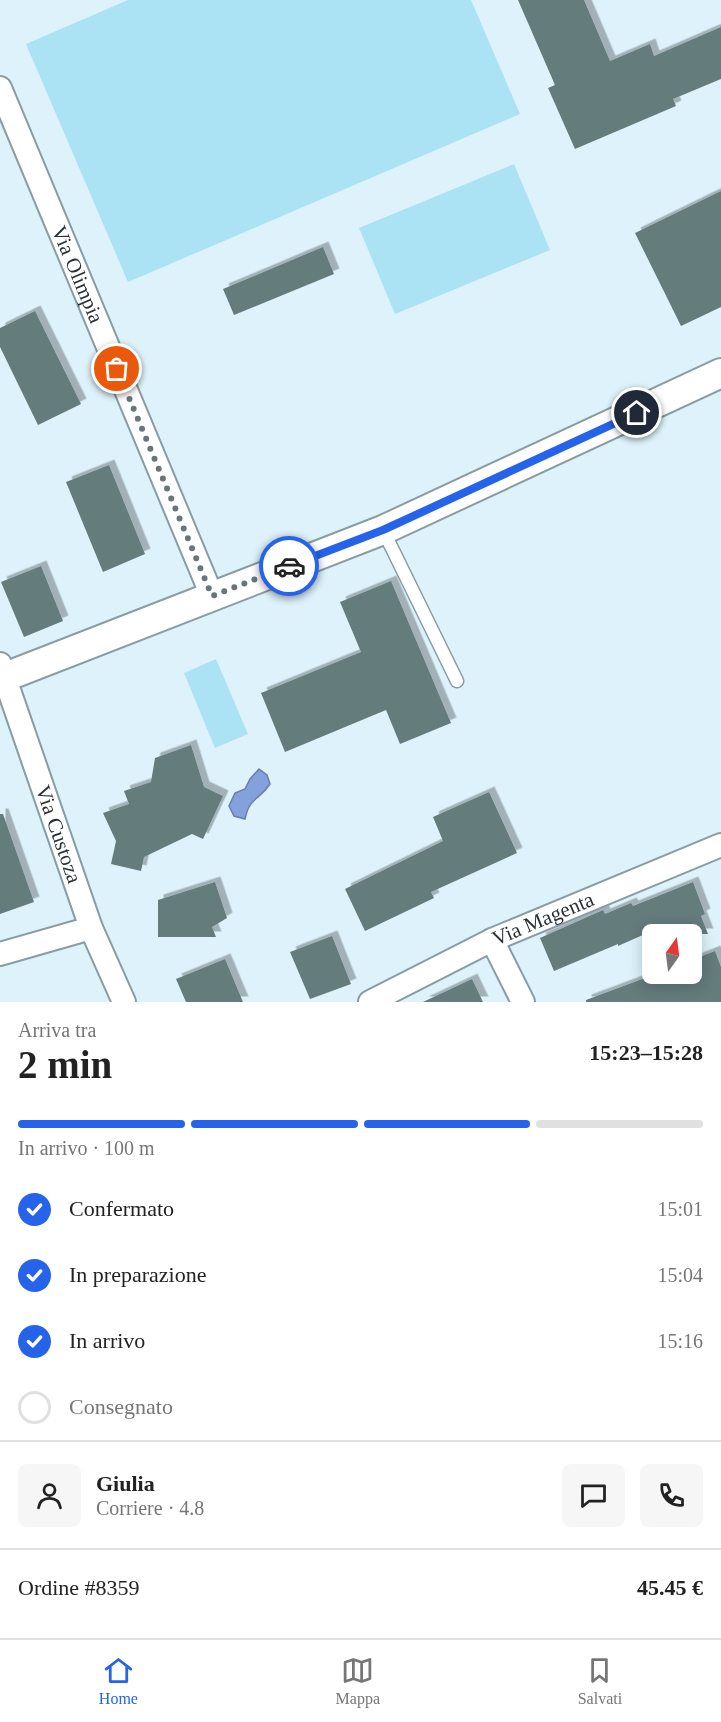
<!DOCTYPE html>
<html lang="it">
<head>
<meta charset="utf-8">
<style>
	:root { --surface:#fff; --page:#f6f6f6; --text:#222; --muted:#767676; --line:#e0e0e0; --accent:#2563eb }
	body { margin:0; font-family:Georgia,serif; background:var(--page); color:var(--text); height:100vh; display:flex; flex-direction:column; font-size:22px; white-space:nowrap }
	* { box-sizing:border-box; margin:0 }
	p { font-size:20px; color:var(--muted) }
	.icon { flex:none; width:33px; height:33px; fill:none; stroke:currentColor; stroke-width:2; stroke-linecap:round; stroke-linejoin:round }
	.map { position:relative; height:1002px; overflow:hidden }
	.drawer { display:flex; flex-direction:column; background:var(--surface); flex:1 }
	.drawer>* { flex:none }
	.needle { width:39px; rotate:14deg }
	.controls { position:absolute; left:642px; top:924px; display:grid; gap:12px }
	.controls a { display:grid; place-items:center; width:60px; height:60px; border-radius:9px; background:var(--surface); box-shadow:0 3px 15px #0003; font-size:30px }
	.pin { position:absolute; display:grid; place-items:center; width:51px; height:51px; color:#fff; margin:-26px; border:3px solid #fff; border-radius:50%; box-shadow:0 2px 6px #0007 }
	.courier { position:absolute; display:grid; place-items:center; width:60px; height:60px; margin:-30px; border:4px solid #2563eb; border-radius:50%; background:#fff; color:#222; box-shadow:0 2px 8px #0007 }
	.summary em { font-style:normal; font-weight:700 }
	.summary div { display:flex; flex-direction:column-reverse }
	.summary { display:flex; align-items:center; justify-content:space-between; height:102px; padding:0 18px }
	h1 { font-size:39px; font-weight:700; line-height:45px }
	.bar { display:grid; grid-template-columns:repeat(4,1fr); gap:9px 6px; align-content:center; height:72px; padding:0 18px }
	.bar i { height:8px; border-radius:4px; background:var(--line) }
	.bar .selected { background:var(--accent) }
	.bar p { grid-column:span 4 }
	.line { display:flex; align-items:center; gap:15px; padding:0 18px; border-top:2px solid var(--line) }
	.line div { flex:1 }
	.round { display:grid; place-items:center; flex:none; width:63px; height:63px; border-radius:9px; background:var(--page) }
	ol { padding:0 18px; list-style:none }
	li { display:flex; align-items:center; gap:18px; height:66px }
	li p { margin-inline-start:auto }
	li .icon { padding:6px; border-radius:50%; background:var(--accent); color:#fff; stroke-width:4 }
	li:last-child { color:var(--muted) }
	li i { width:33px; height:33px; border:3px solid var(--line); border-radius:50% }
	.menu { display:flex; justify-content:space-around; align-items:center; height:84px; border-top:2px solid var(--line); background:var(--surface); font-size:16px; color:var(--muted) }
	.menu a { display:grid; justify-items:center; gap:3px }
	.menu .selected { color:var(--accent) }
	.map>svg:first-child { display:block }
</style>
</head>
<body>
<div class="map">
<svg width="721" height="1002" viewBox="0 0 721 1002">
	<defs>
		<filter id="shadow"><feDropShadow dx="5.5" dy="-5.5" stdDeviation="0" flood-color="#0004"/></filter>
	</defs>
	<rect width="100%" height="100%" fill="#ddf2fa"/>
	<!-- green -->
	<g fill="#abe3f5">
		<path d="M 128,0 L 471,0 L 520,114 L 128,282 L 26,44 Z"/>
		<path d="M 514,164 L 550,250 L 395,314 L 359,228 Z"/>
		<path d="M 216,659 L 248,734 L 215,748 L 184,673 Z"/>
	</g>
	<!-- water -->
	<path fill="#83a1dd" stroke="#687faa" stroke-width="1.5" d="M 259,769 L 267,775 L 270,784 C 259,801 250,796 245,819 L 234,816 L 229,806 L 235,793 L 245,789 L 250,779 Z"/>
	<!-- building -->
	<g fill="#657b7b" filter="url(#shadow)">
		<path d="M 518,0 L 584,0 L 610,61 L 650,44 L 654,56 L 721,27 L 721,79 L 673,99 L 676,106 L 575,149 L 548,88 L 555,85 Z"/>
		<path d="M 721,191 L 721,307 L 681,326 L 635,233 Z"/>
		<path d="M 323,247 L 334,274 L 234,315 L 223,289 Z"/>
		<path d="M 35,311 L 81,404 L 38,425 L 0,347 L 0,328 Z"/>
		<path d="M 109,465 L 145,554 L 103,572 L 66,482 Z"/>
		<path d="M 41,566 L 63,621 L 24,637 L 1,582 Z"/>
		<path d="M 391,581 L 451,723 L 400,744 L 386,710 L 285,752 L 261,693 L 361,652 L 340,602 Z"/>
		<path d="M 191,745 L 204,787 L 223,796 L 203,839 L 192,834 L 144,857 L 141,871 L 111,864 L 116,841 L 103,813 L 129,804 L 124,791 L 151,782 L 155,758 Z"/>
		<path d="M 489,792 L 517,853 L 431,892 L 434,898 L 365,931 L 345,889 L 443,841 L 433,817 Z"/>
		<path d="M 0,814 L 3,814 L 34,902 L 0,914 Z"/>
		<path d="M 215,882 L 227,918 L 212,927 L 216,937 L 158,937 L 158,900 Z"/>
		<path d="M 693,882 L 705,914 L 701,916 L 708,934 L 645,934 L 618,946 L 618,944 L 554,971 L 540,938 L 603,910 L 605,914 L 631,903 L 633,906 Z"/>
		<path d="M 332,936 L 351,984 L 310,999 L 290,952 Z"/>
		<path d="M 715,951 L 721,967 L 721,1002 L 586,1002 L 586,1000 L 656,974 L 692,974 L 692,960 Z"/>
		<path d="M 225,959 L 243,1002 L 186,1002 L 176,979 Z"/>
		<path d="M 472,979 L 483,1002 L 423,1002 Z"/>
	</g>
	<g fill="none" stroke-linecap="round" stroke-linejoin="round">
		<defs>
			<path id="service" d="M 383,530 L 457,681"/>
			<g id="minor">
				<path id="s1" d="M 0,88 L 212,596"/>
				<path id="s2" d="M 0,664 L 91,928 L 124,1002"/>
				<path d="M 492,940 L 523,1002"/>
				<path d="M 0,954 L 91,928"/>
				<path id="s3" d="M 370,1002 L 492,940 L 721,845"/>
			</g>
			<path id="tertiary" d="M 0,679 L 383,530 L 721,373"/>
		</defs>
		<!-- service casing -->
		<use href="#service" stroke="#889ca3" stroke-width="15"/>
		<!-- minor casing -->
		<use href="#minor" stroke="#889ca3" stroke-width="26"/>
		<!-- tertiary casing -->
		<use href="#tertiary" stroke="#889ca3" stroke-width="32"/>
		<!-- service -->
		<use href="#service" stroke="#fff" stroke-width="12"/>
		<!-- minor -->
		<use href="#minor" stroke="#fff" stroke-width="22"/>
		<!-- tertiary -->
		<use href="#tertiary" stroke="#fff" stroke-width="28"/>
	</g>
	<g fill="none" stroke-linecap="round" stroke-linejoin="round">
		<!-- done -->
		<path stroke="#687579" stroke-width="6" stroke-dasharray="0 10.8" d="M 117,369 L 212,596 L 289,566"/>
		<!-- route -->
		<path stroke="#2563eb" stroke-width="8" d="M 289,566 L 383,530 L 637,413"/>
	</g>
	<g text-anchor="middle" stroke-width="6" stroke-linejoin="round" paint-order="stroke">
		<!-- street labels -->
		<g font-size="21" fill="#293134" stroke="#fff">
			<text dy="7" stroke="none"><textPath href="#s1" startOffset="202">Via Olimpia</textPath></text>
			<text dy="7" stroke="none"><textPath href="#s2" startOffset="180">Via Custoza</textPath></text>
			<text dy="7" stroke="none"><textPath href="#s3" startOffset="192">Via Magenta</textPath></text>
		</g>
	</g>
</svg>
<div class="controls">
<a><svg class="needle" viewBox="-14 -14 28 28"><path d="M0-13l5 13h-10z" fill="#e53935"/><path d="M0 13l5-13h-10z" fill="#767676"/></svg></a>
</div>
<div class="pin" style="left:117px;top:369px;background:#ea580c"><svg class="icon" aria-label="bag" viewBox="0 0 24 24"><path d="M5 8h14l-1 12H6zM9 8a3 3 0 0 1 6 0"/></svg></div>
<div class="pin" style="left:637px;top:413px;background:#1f2937"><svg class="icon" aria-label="home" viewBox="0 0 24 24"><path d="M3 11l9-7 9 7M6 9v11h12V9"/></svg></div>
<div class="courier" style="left:289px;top:566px"><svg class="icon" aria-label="car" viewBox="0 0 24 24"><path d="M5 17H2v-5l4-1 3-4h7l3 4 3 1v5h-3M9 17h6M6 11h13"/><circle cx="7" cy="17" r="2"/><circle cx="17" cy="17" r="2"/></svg></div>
</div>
<section class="drawer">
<div class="summary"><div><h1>2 min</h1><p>Arriva tra</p></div><em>15:23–15:28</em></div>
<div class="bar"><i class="selected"></i><i class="selected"></i><i class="selected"></i><i></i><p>In arrivo · 100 m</p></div>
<ol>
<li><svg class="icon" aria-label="check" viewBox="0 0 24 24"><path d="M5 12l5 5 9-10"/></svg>Confermato<p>15:01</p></li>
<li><svg class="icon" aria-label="check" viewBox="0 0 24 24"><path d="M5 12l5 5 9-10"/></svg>In preparazione<p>15:04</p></li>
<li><svg class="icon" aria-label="check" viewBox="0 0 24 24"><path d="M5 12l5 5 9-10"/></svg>In arrivo<p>15:16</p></li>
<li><i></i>Consegnato</li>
</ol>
<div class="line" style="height:108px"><a class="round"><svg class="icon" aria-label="person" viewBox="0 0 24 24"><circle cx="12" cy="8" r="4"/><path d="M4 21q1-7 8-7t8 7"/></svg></a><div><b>Giulia</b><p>Corriere · 4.8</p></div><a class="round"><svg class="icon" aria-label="chat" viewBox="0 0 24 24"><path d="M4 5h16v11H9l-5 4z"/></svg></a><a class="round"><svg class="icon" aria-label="phone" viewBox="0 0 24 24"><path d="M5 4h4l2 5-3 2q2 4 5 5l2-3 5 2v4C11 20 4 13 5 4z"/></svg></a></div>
<div class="line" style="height:78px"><div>Ordine #8359</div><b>45.45 €</b></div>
</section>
<nav class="menu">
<a class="selected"><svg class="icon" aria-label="home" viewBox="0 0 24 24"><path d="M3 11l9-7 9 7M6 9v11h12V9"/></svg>Home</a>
<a><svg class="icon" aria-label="map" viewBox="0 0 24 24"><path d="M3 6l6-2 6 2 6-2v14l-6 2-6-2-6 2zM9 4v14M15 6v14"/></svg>Mappa</a>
<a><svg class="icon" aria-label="saved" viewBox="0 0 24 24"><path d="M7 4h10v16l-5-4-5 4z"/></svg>Salvati</a>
</nav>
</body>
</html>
